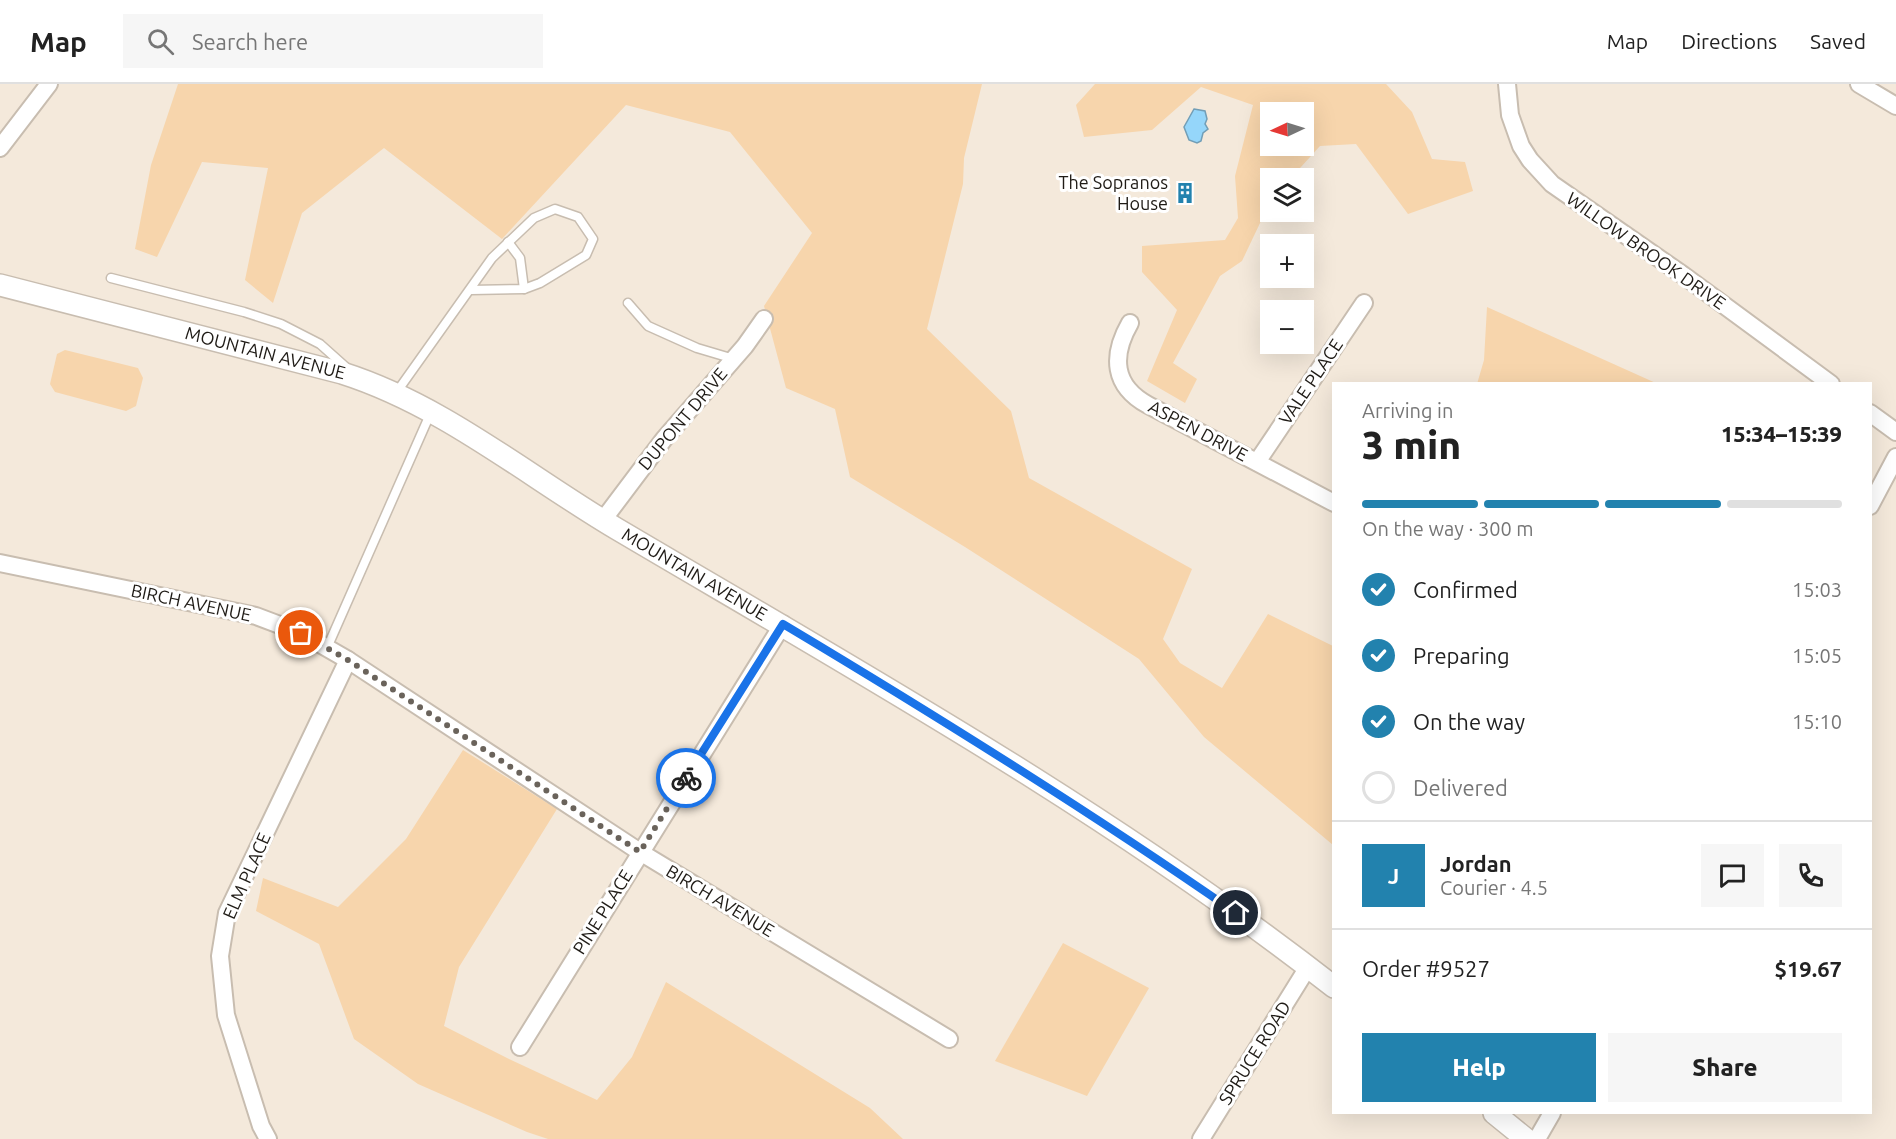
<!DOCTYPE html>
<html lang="en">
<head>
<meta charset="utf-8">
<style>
	:root { --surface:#fff; --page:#f6f6f6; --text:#222; --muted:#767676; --line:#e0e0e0; --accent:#2282ae }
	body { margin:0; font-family:Ubuntu,sans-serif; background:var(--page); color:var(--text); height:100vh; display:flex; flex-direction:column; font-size:22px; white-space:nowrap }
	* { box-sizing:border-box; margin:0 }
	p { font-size:20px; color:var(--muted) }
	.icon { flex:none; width:33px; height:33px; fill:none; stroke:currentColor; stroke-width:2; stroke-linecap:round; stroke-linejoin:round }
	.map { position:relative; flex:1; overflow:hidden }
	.sheet { position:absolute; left:1332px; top:298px; width:540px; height:732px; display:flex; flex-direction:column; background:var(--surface); border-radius:0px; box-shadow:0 6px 24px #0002 }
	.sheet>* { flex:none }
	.needle { width:39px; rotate:266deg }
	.fabs { position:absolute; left:1260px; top:18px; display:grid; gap:12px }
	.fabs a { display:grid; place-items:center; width:54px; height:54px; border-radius:0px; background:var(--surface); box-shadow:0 6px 24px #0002; font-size:30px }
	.pin { position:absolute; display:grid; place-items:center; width:51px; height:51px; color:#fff; margin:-26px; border:3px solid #fff; border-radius:50%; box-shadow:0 2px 6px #0007 }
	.courier { position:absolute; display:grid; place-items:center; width:60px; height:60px; margin:-30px; border:4px solid #1a73e8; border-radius:50%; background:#fff; color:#222; box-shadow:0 2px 8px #0007 }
	.head em { font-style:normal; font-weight:800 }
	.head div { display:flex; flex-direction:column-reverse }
	.head { display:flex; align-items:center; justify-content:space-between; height:102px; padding:0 30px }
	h1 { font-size:39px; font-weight:800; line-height:45px }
	.bar { display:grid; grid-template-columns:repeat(4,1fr); gap:9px 6px; align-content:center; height:72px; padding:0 30px }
	.bar i { height:8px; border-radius:4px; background:var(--line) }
	.bar .on { background:var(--accent) }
	.bar p { grid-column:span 4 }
	.line { display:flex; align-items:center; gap:15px; padding:0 30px; border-top:2px solid var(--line) }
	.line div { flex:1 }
	.round { display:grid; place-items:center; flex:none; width:63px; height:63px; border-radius:0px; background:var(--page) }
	ol { padding:0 30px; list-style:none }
	li { display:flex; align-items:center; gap:18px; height:66px }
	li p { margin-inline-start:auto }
	li .icon { padding:6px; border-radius:50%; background:var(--accent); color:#fff; stroke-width:4 }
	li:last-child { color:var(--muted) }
	li i { width:33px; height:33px; border:3px solid var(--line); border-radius:50% }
	.action { display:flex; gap:12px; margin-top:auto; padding:12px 30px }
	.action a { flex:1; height:69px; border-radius:0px; background:var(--accent); color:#fff; font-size:24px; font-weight:800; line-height:69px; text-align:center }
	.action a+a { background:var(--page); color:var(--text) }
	header { display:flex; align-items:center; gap:36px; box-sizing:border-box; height:84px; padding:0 30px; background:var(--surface); border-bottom:2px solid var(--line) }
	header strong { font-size:28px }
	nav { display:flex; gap:33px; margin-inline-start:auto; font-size:21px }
	.search { width:420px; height:54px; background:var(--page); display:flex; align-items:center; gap:15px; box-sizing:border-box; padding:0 21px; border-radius:0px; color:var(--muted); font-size:22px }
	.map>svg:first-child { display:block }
</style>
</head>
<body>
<header>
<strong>Map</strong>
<div class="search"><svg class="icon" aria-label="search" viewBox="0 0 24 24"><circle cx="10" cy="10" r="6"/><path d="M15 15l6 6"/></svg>Search here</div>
<nav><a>Map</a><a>Directions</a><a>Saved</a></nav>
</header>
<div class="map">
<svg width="1896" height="1055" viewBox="0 0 1896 1055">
	<rect width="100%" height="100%" fill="#f4e9db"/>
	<!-- green -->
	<g fill="#f7d5ac" fill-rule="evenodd">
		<path d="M 178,0 L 982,0 L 964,74 L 963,100 L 927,245 L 1011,327 L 1029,394 L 1192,485 L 1163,555 L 1180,579 L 1222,604 L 1268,530 L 1333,562 L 1333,761 L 1204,653 L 1139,575 L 965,463 L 850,393 L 835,325 L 786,304 L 764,222 L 812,149 L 730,48 L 626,21 L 502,155 L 384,64 L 302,129 L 273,219 L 245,196 L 268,84 L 202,78 L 157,173 L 135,165 L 151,81 Z"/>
		<path d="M 1095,0 L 1386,0 L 1412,28 L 1432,75 L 1465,78 L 1473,107 L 1408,130 L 1356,60 L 1320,62 L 1291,94 L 1270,94 L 1270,118 L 1242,177 L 1220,192 L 1173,279 L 1197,295 L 1185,319 L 1147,297 L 1177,226 L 1142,188 L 1142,162 L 1225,156 L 1238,134 L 1235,92 L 1253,21 L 1201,3 L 1152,46 L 1084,53 L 1076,21 ZM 1270,28 L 1304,28 L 1304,62 L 1270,62 Z"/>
		<path d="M 1487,223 L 1658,300 L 1477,300 L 1484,276 Z"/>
		<path d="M 65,266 L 138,284 L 143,294 L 136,322 L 126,327 L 55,308 L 50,300 L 57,270 Z"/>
		<path d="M 463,666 L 557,725 L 459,883 L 444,942 L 509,975 L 597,1016 L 632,973 L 666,898 L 870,1024 L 903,1055 L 548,1055 L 527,1048 L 418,1000 L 354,955 L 319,860 L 256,827 L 263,794 L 338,823 L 406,755 Z"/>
		<path d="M 1063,859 L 1149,904 L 1087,1012 L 995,977 Z"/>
	</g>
	<!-- water -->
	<path fill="#95d6fa" stroke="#729eb6" stroke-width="1.5" d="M 1194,25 L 1205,27 L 1207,35 L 1205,40 L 1208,45 L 1203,49 L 1201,57 L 1197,59 L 1189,56 L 1184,43 Z"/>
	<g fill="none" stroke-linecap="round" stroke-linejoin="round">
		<defs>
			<g id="service">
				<path d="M 508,158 L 520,174 L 524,205"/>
				<path d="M 111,194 L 244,228 L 281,240 L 320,260 L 348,285"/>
				<path d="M 628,219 L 648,242 L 697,264 L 734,275"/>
				<path d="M 396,309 L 492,174 L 534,134 L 555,125 L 578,133 L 593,155 L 586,171 L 540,199 L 524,205 L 471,206"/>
				<path d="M 327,564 L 431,328"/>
			</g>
			<g id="minor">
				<path d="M 1507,0 L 1510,31 L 1521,62 L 1530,76 L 1552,100 L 1683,191 L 1831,300"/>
				<path d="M 1859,0 L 1896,22"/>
				<path d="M 0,64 L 49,0"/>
				<path d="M 1130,239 C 1111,272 1113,302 1148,321 L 1334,419"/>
				<path d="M 1870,329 L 1896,348"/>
				<path d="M 1257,378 L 1364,219"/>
				<path d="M 1870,422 L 1896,373"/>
				<path d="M 603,436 L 664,355 L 745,262 L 764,235"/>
				<path d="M 0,479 L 256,532 L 301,549 L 348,576 L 640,768 L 949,955"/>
				<path d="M 520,963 L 783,540"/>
				<path d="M 268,1055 L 261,1042 L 226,931 L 220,872 L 227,829 L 348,576"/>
				<path d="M 1201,1055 L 1308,883"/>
				<path d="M 1537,1055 L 1552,1029"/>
			</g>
			<g id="tertiary">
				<path id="s1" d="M 0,201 L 342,289 C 443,321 526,391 617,445 C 861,589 1110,728 1334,903"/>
				<path d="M 1494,1029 L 1526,1055"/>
			</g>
		</defs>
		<!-- service casing -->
		<use href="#service" stroke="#c8bdb0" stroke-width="11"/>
		<!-- minor casing -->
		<use href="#minor" stroke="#c8bdb0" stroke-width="20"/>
		<!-- tertiary casing -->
		<use href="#tertiary" stroke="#c8bdb0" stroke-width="24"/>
		<!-- service -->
		<use href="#service" stroke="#fff" stroke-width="8"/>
		<!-- minor -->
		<use href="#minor" stroke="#fff" stroke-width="16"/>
		<!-- tertiary -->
		<use href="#tertiary" stroke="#fff" stroke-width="21"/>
	</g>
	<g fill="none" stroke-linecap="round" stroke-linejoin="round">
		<!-- done -->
		<path stroke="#6a635b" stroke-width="6" stroke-dasharray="0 10.8" d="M 301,549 L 348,576 L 640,768 L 686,694"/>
		<!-- route -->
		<path stroke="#1a73e8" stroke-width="8" d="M 686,694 L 783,540 C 937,632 1089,727 1236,829"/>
	</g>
	<!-- icons -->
	<defs>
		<symbol id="building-bare" viewBox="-9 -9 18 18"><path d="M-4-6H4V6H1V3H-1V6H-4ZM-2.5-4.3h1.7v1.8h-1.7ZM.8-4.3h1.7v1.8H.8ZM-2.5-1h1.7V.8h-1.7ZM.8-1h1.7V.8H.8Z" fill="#2282ae" stroke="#fff" stroke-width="2.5" paint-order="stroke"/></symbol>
	</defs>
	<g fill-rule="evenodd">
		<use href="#building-bare" x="1170" y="94" width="30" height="30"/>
	</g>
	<g text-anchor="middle" stroke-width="6" stroke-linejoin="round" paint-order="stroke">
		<!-- poi labels -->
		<g font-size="18" fill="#1f1b16" stroke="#fff" text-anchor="end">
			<text x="1168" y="105">The Sopranos<tspan x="1168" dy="21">House</tspan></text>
		</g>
		<!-- street labels -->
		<g font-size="18" fill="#1f1b16" stroke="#fff">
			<text transform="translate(1646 167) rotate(35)" y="6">WILLOW BROOK DRIVE</text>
			<text dy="6" stroke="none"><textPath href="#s1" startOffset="274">MOUNTAIN AVENUE</textPath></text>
			<text transform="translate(1311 298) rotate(-56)" y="6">VALE PLACE</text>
			<text transform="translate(683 335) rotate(-50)" y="6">DUPONT DRIVE</text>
			<text transform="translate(1198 347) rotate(28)" y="6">ASPEN DRIVE</text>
			<text dy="6" stroke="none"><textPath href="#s1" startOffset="760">MOUNTAIN AVENUE</textPath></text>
			<text transform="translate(191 519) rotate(12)" y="6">BIRCH AVENUE</text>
			<text transform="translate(247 792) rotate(-66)" y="6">ELM PLACE</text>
			<text transform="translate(720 817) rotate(31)" y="6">BIRCH AVENUE</text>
			<text transform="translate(603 828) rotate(-58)" y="6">PINE PLACE</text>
			<text transform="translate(1255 969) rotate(-58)" y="6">SPRUCE ROAD</text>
		</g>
	</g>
</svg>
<div class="fabs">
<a><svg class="needle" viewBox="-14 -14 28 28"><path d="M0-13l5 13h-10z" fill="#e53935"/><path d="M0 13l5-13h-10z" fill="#767676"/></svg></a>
<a><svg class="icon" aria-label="layers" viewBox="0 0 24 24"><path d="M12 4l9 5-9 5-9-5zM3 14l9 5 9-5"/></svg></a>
<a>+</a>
<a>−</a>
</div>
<div class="pin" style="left:301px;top:549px;background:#ea580c"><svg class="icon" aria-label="bag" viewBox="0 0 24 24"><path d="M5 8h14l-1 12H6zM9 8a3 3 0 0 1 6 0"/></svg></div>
<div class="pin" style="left:1236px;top:829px;background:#1f2937"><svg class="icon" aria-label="home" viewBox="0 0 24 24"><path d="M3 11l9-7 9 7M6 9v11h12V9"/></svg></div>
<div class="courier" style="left:686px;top:694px"><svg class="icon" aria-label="bike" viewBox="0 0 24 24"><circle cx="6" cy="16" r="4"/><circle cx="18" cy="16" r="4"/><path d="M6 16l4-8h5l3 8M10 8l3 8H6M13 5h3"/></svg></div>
<section class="sheet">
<div class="head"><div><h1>3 min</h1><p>Arriving in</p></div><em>15:34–15:39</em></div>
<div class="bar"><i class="on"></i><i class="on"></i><i class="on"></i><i></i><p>On the way · 300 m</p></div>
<ol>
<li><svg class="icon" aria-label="check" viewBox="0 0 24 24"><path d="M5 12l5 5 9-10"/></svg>Confirmed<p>15:03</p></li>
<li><svg class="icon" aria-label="check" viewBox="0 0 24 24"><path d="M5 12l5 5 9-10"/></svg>Preparing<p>15:05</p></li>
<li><svg class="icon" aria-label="check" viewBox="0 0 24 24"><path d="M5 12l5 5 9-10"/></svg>On the way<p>15:10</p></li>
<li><i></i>Delivered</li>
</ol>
<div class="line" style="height:108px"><b class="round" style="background:var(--accent);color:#fff">J</b><div><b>Jordan</b><p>Courier · 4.5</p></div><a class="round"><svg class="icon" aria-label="chat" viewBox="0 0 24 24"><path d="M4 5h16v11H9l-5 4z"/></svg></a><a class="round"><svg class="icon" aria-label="phone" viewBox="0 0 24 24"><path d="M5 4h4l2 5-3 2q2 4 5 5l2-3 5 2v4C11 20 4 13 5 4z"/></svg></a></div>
<div class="line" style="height:78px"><div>Order #9527</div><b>$19.67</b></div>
<div class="action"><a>Help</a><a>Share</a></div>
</section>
</div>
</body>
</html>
